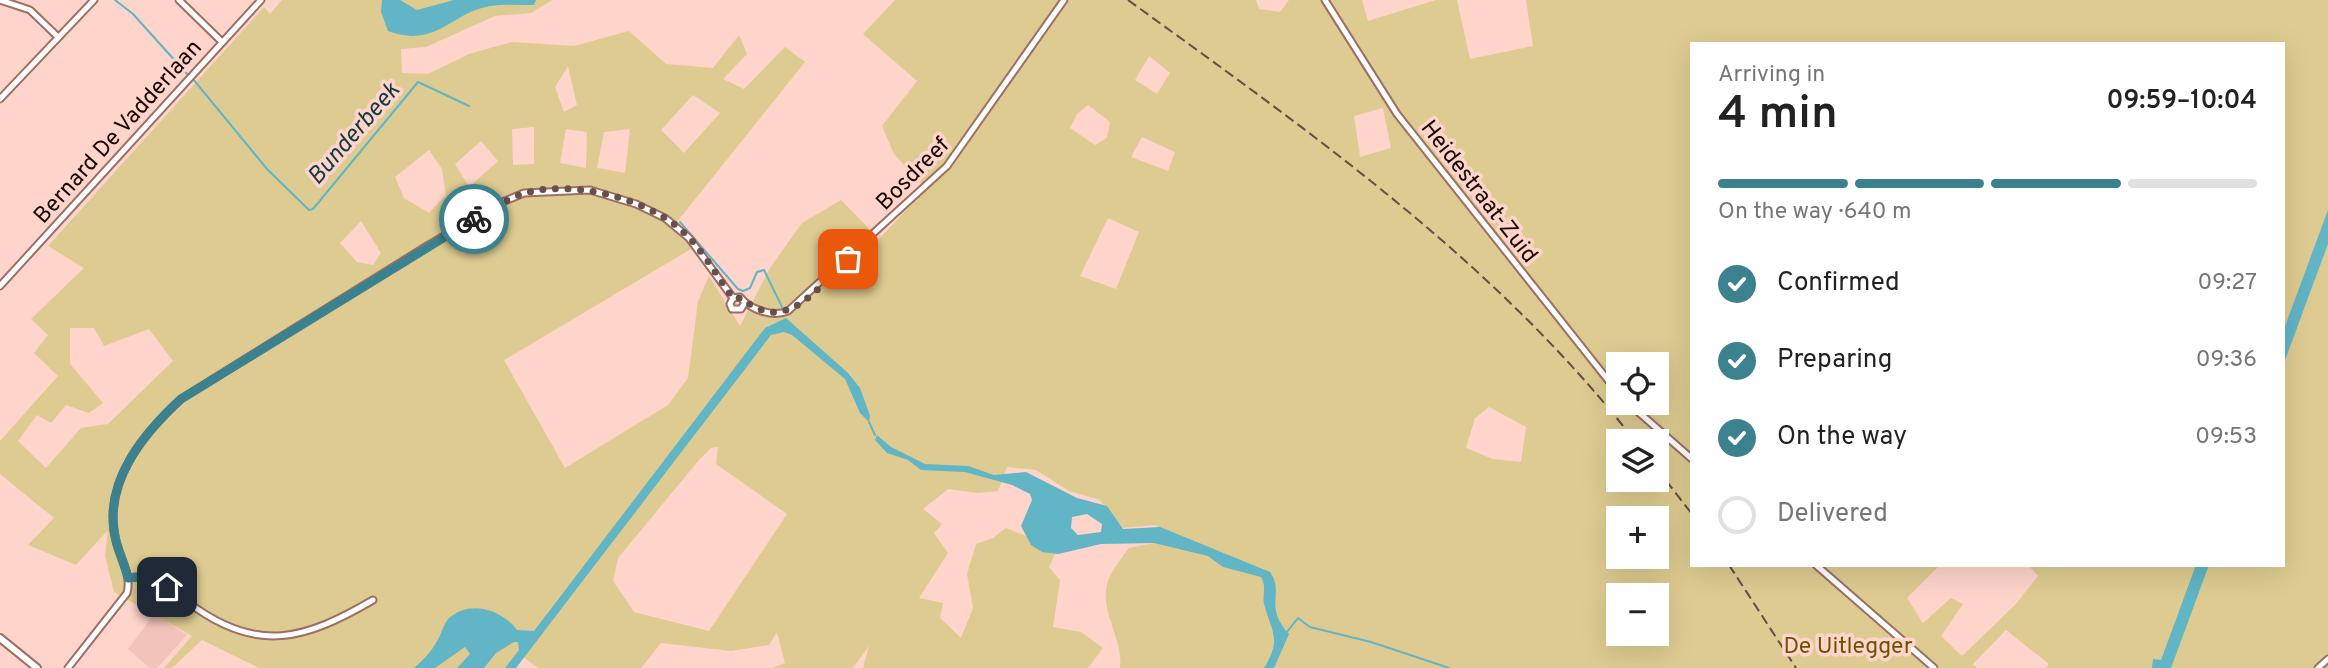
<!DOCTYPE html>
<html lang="en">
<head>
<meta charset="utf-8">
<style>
	:root { --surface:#fff; --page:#f2f2f2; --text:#222; --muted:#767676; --line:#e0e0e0; --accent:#3c818e }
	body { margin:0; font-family:Overpass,sans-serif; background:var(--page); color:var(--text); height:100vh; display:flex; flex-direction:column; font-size:26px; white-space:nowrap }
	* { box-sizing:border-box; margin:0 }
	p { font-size:23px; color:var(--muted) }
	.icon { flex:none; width:38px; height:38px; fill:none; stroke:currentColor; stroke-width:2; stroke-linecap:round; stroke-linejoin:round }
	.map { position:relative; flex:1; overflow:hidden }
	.drawer { position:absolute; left:1690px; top:42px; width:595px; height:525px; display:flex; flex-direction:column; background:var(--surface); border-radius:0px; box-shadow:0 7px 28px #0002 }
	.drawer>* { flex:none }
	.tools { position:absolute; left:1606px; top:352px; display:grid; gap:14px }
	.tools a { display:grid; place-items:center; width:63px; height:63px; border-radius:0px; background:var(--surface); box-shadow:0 7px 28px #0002; font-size:35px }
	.pin { position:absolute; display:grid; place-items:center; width:60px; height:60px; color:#fff; margin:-30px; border-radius:14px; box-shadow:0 4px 10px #0006 }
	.courier { position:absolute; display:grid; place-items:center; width:70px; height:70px; margin:-35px; border:5px solid #3c818e; border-radius:50%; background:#fff; color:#222; box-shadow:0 2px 9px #0007 }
	.summary em { font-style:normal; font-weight:600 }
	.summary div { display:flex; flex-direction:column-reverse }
	.summary { display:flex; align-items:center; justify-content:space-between; height:119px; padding:0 28px }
	h1 { font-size:46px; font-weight:600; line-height:52px }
	.bar { display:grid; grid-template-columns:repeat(4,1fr); gap:10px 7px; align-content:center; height:84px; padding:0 28px }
	.bar i { height:9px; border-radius:5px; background:var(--line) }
	.bar .selected { background:var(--accent) }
	.bar p { grid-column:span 4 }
	ol { padding:0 28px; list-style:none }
	li { display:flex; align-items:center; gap:21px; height:77px }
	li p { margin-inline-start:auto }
	li .icon { padding:7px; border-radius:50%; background:var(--accent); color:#fff; stroke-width:4 }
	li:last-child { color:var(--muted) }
	li i { width:38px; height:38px; border:4px solid var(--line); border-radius:50% }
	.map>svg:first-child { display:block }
</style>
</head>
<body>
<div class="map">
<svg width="2328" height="668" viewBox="0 0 2328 668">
	<rect width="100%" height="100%" fill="#fed4cb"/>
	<!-- built -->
	<path fill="#f2c3ba" d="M 154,614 L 187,635 L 157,668 L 150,668 L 128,649 Z"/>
	<!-- green -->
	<path fill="#decb91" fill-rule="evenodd" d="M 282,0 L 552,0 L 531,13 L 495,16 L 426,47 L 401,49 L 402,73 L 428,74 L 469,54 L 512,42 L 574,46 L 629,31 L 666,64 L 713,68 L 739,35 L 747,54 L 723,79 L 744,89 L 785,47 L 805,62 L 676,223 L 691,249 L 504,360 L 565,468 L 668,405 L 688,378 L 698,301 L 709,276 L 740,326 L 770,268 L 802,223 L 841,200 L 879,239 L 926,189 L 894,154 L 882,126 L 917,81 L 863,34 L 895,0 L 1256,0 L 1259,9 L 1280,12 L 1289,0 L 1362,0 L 1368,21 L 1436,0 L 1457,0 L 1470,59 L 1533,46 L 1526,0 L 2328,0 L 2328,668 L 2046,668 L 2049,664 L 2006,630 L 1973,664 L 1977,668 L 1120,668 C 1124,638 1098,611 1108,581 C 1112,570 1122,558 1129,548 L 1169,540 L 1156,525 L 1119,528 L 1100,500 L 1069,491 L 1036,470 L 1007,467 L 998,491 L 977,493 L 948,489 L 923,509 L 942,524 L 934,533 L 948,553 L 919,598 L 943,603 L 940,618 L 961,638 L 973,608 L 967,574 L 976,544 L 993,538 L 1006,528 L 1029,537 L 1055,554 L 1049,567 L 1060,580 L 1053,627 L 1081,632 L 1103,648 L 1088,668 L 863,668 L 869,646 L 853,668 L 772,668 L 785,663 L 777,632 L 769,645 L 731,651 L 661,643 L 641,668 L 538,668 L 519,654 L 512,668 L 259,668 L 202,640 L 172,668 L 164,668 L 192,636 L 114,592 L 105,556 L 108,530 L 76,565 L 28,545 L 54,518 L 0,474 L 0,441 L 58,376 L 34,353 L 48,335 L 31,319 L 84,268 L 48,246 L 264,7 L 270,14 ZM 1692,44 L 2284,44 L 2284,565 L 2028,565 L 2038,576 L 2015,605 L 1962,656 L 1941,636 L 1963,604 L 1951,598 L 1923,623 L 1907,598 L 1940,565 L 1692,565 ZM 1149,56 L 1170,73 L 1157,94 L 1135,80 ZM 568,66 L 577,105 L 564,112 L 555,87 ZM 693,95 L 720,113 L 684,153 L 661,130 ZM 1088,105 L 1110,122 L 1107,138 L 1095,145 L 1070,128 L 1077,114 ZM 1383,108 L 1391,148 L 1360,157 L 1354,116 ZM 534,127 L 534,164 L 513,165 L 512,129 ZM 566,129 L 587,132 L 586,168 L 560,163 ZM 630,129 L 625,173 L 597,168 L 604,132 ZM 1142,137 L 1175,152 L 1168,171 L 1131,157 ZM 481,141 L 498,161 L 469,187 L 455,164 ZM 429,150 L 442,169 L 446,195 L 429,213 L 404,198 L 395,177 ZM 1108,218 L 1139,232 L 1116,289 L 1080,276 ZM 361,221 L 381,253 L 373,265 L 357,262 L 340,243 ZM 70,328 L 94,328 L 104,346 L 149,329 L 173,361 L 108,424 L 81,428 L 46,468 L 18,441 L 37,415 L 51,423 L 66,405 L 89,413 L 103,403 L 70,364 ZM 1619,364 L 1657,364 L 1657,402 L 1619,402 ZM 1489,407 L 1526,427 L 1521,462 L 1493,459 L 1466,448 L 1475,418 ZM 1619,441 L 1657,441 L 1657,480 L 1619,480 ZM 718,447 L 716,464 L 787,514 L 709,631 L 634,612 L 613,581 L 618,558 L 699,460 L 711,448 ZM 1619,518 L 1657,518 L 1657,556 L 1619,556 ZM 1619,595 L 1657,595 L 1657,634 L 1619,634 Z"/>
	<!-- water -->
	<g fill="#61b5c5" fill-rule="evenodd">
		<path d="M 382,0 L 400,0 L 417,10 L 454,0 L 536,0 L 534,5 C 520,5 504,4 490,6 C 452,12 436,49 388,31 L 381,12 Z"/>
		<path d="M 2328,210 L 2328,244 L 2284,363 L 2284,329 Z"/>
		<path d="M 786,318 L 848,373 L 860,388 L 870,416 L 869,422 L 860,413 L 845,379 L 792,335 L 784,332 L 771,335 L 516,668 L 505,668 L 519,650 L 518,642 L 514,642 L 496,653 L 484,668 L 457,668 L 470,654 L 465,647 L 435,668 L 414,668 C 422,661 431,652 436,643 C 441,635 443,625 449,618 C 471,599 502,610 517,630 L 534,631 L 765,328 Z"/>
		<path d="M 877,435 L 891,447 L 925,464 L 968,466 L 994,475 L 1026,472 L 1077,498 L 1107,506 L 1123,529 L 1160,527 L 1270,572 C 1285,593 1263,606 1289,634 L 1274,668 L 1264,668 C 1282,639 1272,633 1264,604 C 1262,594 1267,587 1261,577 L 1223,567 L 1208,556 L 1154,543 L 1101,544 L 1058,554 L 1042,552 L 1031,545 L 1021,526 L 1032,500 L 1030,494 L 1012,485 L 965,472 L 921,470 L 908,460 L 887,453 L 875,440 ZM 1087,514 L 1102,524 L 1101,532 L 1078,535 L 1071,528 L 1072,517 Z"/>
		<path d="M 2196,565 L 2209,565 L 2171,668 L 2152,668 L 2153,659 L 2161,660 Z"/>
	</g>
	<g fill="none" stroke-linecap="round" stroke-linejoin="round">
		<!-- stream -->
		<g stroke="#61b5c5" stroke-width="2">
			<path d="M 115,0 L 133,14 L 187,74"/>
			<path d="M 193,79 L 267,169 L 309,210 L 313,209 L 418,82 L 469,106"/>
			<path d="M 680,222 L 738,289 L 743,291 L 750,288 L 757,272 L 764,270 L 783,309"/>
			<path d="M 869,422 L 875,435"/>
			<path d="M 1287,632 L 1298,618 L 1310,627 L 1371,642 L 1449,668"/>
		</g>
		<defs>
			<g id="minor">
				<path d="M 0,0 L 30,10 L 58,37"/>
				<path d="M 179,0 L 222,42"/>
				<path d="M 1325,0 L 1397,114 L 1619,394"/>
				<path d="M 0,99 L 94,0"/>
				<path d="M 0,286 L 261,0"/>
				<path d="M 733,298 L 730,304 L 732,309 L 741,309 L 744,304"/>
				<path d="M 1627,402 L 1692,459"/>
				<path d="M 1816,565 L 1934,668"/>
				<path d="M 128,578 C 154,573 170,588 189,603 C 258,655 306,639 373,600"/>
				<path d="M 68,668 L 127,593 C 132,575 120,558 116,541 C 102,484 142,435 181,399 L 422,249 L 500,203 L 524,193 L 590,190 L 636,204 L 665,218 L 689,238 L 733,298 L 740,297 C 749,309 773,318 788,311 L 947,166 L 1064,0"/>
				<path d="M 2318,668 L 2328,659"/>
			</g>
			<path id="tertiary" d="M 0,638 L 37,668"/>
		</defs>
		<!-- minor casing -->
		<use href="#minor" stroke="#9c6e64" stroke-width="9"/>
		<!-- tertiary casing -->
		<use href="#tertiary" stroke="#9c6e64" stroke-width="10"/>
		<!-- minor -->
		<use href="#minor" stroke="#fff" stroke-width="5"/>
		<!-- tertiary -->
		<use href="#tertiary" stroke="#fff" stroke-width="6"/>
		<!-- rail -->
		<g stroke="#664d48" stroke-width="2" stroke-dasharray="10 5" stroke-linecap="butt">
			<path d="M 1128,0 C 1310,132 1496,262 1635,441"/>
			<path d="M 1657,469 L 1692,514"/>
			<path d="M 1729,565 L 1796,668"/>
		</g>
	</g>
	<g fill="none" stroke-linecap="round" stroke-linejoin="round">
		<!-- done -->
		<path stroke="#694f4b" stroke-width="7" stroke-dasharray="0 12.6" d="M 474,219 C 489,210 505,200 522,194 C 569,179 643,197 680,229 C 701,247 717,276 733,298 L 740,298 C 746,304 748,303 757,308 C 793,326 823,282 848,259"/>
		<!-- route -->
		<path stroke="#3c818e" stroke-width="9" d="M 167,587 L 147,576 L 128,578 C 124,562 116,547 114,531 C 106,478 145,432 181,399 L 474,219"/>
	</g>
	<g text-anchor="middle" stroke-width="7" stroke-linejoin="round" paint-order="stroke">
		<!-- street labels -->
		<g font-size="23" fill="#190806" stroke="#fed4cb">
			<text transform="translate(117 131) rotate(-48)" y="8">Bernard De Vadderlaan</text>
			<text transform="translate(912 173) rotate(-45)" y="8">Bosdreef</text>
			<text transform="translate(1480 191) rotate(52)" y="8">Heidestraat-Zuid</text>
		</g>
		<!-- park labels -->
		<g font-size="23" fill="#695504" stroke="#fed4cb">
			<text x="1848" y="653">De Uitlegger</text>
		</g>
		<!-- water labels -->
		<g font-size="24" font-style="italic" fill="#133b42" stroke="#fed4cb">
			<text transform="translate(353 133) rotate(-49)" y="8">Bunderbeek</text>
		</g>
	</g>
</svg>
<div class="tools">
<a><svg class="icon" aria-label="locate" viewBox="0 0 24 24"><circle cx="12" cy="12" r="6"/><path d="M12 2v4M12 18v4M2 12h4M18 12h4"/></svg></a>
<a><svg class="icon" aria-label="layers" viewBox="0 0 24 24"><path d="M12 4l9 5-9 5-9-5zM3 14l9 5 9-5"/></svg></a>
<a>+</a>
<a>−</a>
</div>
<div class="pin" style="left:848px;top:259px;background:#ea580c"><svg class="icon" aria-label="bag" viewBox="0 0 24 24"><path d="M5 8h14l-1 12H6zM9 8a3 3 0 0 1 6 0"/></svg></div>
<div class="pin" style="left:167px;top:587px;background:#1f2937"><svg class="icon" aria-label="home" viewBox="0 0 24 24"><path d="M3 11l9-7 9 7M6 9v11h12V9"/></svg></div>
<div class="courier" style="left:474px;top:219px"><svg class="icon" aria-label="bike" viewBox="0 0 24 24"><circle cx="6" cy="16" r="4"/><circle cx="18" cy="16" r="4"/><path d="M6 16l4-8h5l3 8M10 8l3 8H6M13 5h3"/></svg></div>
<section class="drawer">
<div class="summary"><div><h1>4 min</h1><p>Arriving in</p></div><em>09:59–10:04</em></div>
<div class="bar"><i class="selected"></i><i class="selected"></i><i class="selected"></i><i></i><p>On the way · 640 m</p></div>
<ol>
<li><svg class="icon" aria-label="check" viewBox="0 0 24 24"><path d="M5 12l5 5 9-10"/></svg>Confirmed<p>09:27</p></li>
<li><svg class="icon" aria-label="check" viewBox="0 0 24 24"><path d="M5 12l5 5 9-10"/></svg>Preparing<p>09:36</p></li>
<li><svg class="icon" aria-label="check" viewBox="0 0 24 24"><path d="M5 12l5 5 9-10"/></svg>On the way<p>09:53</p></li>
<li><i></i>Delivered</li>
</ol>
</section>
</div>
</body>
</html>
